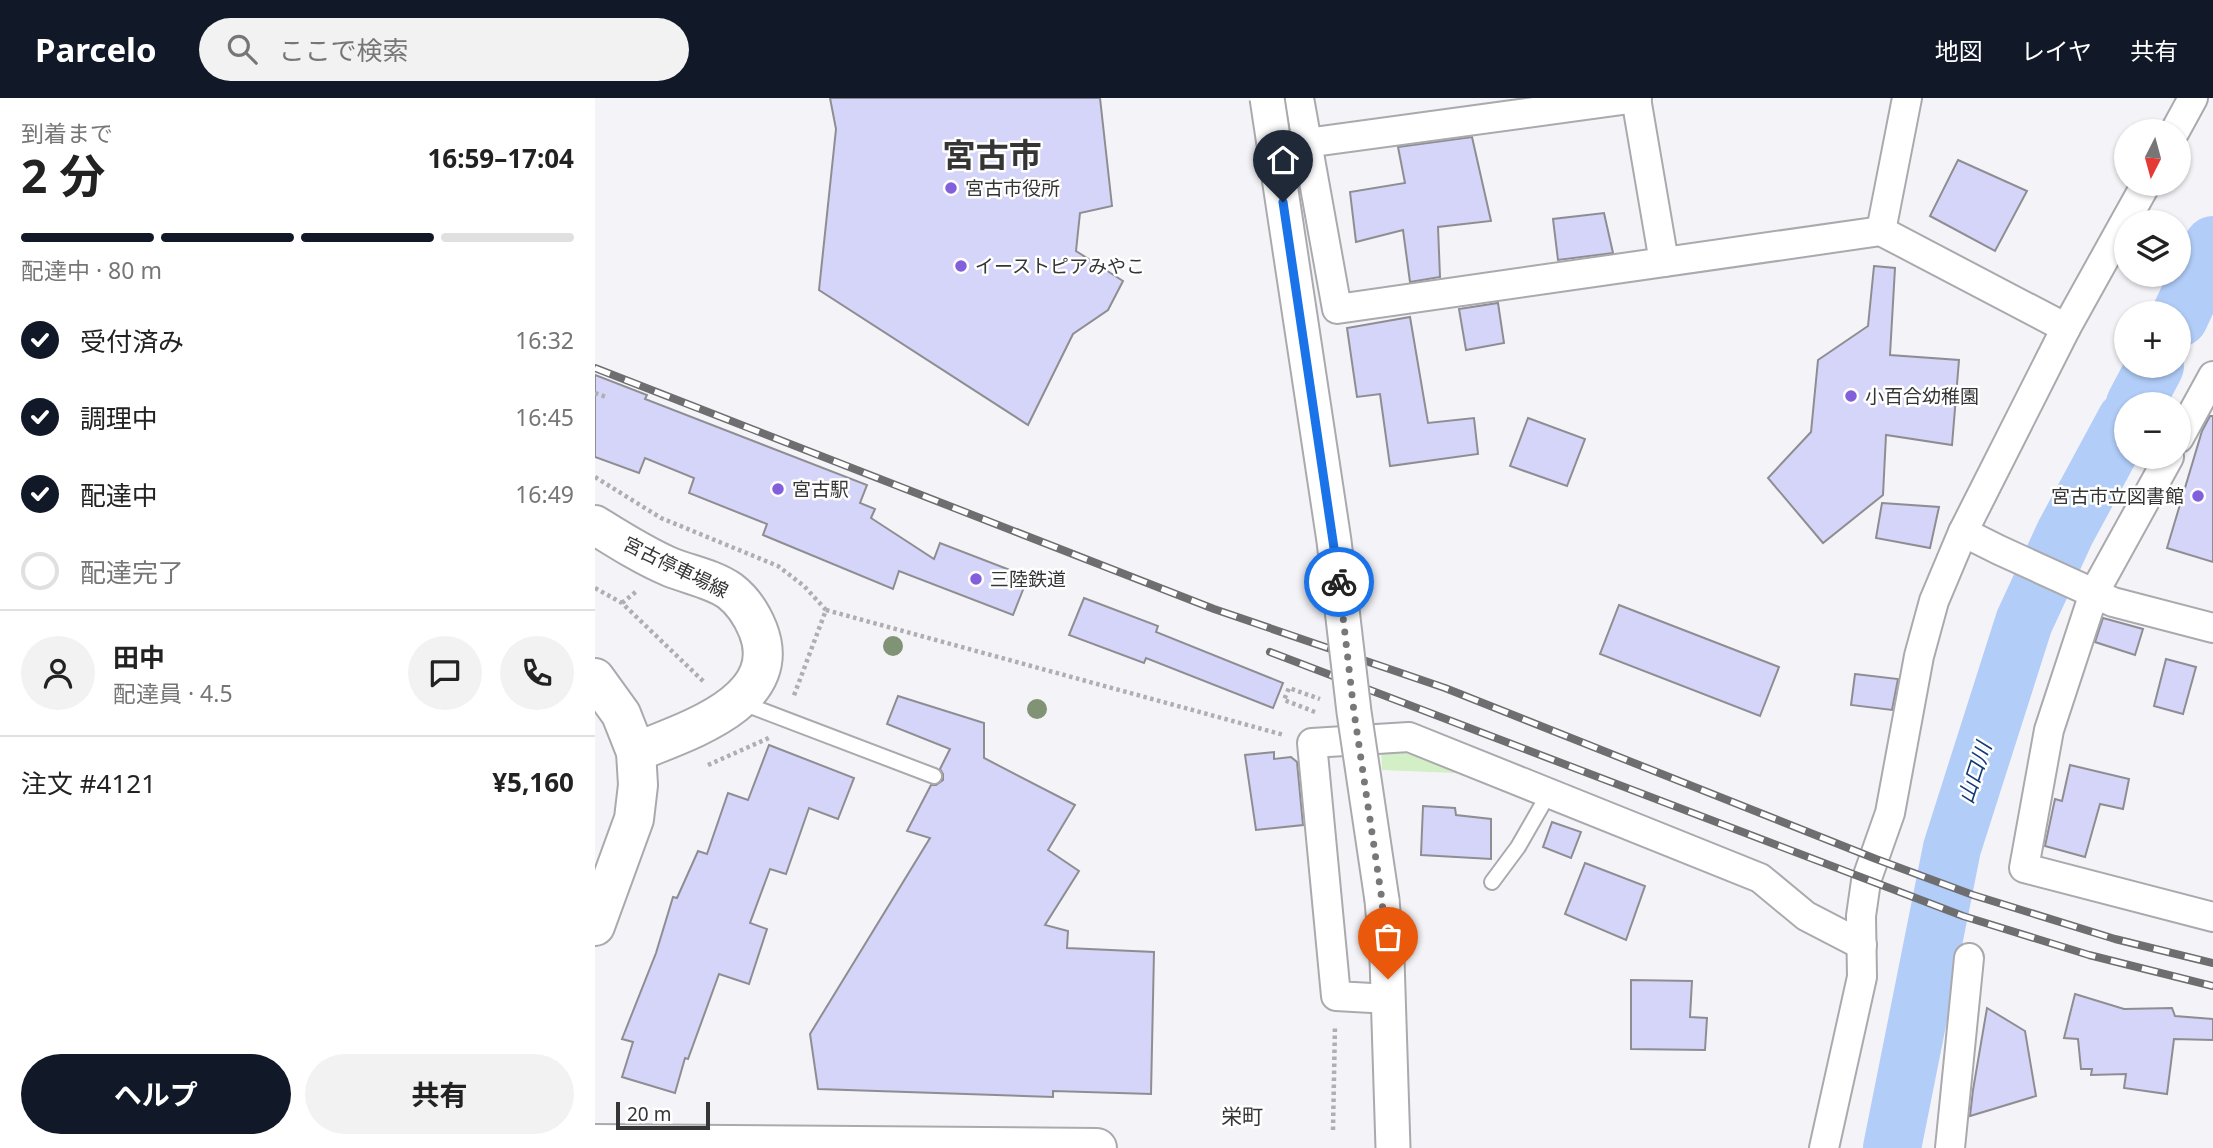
<!DOCTYPE html>
<html lang="ja">
<head>
<meta charset="utf-8">
<style>
	:root { --surface:#fff; --page:#f2f2f2; --text:#222; --muted:#767676; --line:#e0e0e0; --accent:#111827 }
	body { margin:0; font-family:"Noto Sans","Noto Sans JP",sans-serif; background:var(--page); color:var(--text); height:100vh; display:flex; flex-direction:column; font-size:26px; white-space:nowrap }
	* { box-sizing:border-box; margin:0 }
	p { font-size:23px; color:var(--muted) }
	.icon { flex:none; width:38px; height:38px; fill:none; stroke:currentColor; stroke-width:2; stroke-linecap:round; stroke-linejoin:round }
	.map { position:relative; flex:1; overflow:hidden }
	.details { display:flex; flex-direction:column; background:var(--surface); width:595px }
	.details>* { flex:none }
	.needle { width:46px; rotate:186deg }
	.buttons { position:absolute; left:1519px; top:21px; display:grid; gap:14px }
	.buttons a { display:grid; place-items:center; width:77px; height:77px; border-radius:50%; background:var(--surface); box-shadow:0 2px 5px #0004; font-size:35px }
	.scale { position:absolute; left:21px; bottom:18px; width:94px; box-sizing:border-box; padding-left:7px; border:4px solid #353536; border-top:0; font-size:19px; line-height:24px; white-space:nowrap; color:#353536; -webkit-text-stroke:5px #fff; paint-order:stroke }
	.pin { position:absolute; display:grid; place-items:center; width:60px; height:60px; color:#fff; margin:-72px -30px; border-radius:50% 50% 50% 0; rotate:-45deg; box-shadow:0 0 7px #0007 }
	.pin .icon { rotate:45deg }
	.courier { position:absolute; display:grid; place-items:center; width:70px; height:70px; margin:-35px; border:5px solid #1a73e8; border-radius:50%; background:#fff; color:#222; box-shadow:0 2px 9px #0007 }
	.head em { font-style:normal; font-weight:700 }
	.head div { display:flex; flex-direction:column-reverse }
	.head { display:flex; align-items:center; justify-content:space-between; height:119px; padding:0 21px }
	h1 { font-size:46px; font-weight:700; line-height:52px }
	.bar { display:grid; grid-template-columns:repeat(4,1fr); gap:10px 7px; align-content:center; height:84px; padding:0 21px }
	.bar i { height:9px; border-radius:5px; background:var(--line) }
	.bar .current { background:var(--accent) }
	.bar p { grid-column:span 4 }
	.line { display:flex; align-items:center; gap:18px; padding:0 21px; border-top:2px solid var(--line) }
	.line div { flex:1 }
	.round { display:grid; place-items:center; flex:none; width:74px; height:74px; border-radius:37px; background:var(--page) }
	ol { padding:0 21px; list-style:none }
	li { display:flex; align-items:center; gap:21px; height:77px }
	li p { margin-inline-start:auto }
	li .icon { padding:7px; border-radius:50%; background:var(--accent); color:#fff; stroke-width:4 }
	li:last-child { color:var(--muted) }
	li i { width:38px; height:38px; border:4px solid var(--line); border-radius:50% }
	.action { display:flex; gap:14px; margin-top:auto; padding:14px 21px }
	.action a { flex:1; height:80px; border-radius:42px; background:var(--accent); color:#fff; font-size:28px; font-weight:700; line-height:80px; text-align:center }
	.action a+a { background:var(--page); color:var(--text) }
	header { display:flex; align-items:center; gap:42px; box-sizing:border-box; height:98px; padding:0 35px; background:var(--accent); color:#fff }
	header strong { font-size:33px }
	nav { display:flex; gap:38px; margin-inline-start:auto; font-size:24px }
	.search { width:490px; height:63px; background:var(--page); display:flex; align-items:center; gap:18px; box-sizing:border-box; padding:0 24px; border-radius:38px; color:var(--muted); font-size:26px }
	main { display:flex; flex:1; min-height:0 }
	.map>svg:first-child { display:block }
</style>
</head>
<body>
<header>
<strong>Parcelo</strong>
<div class="search"><svg class="icon" aria-label="search" viewBox="0 0 24 24"><circle cx="10" cy="10" r="6"/><path d="M15 15l6 6"/></svg>ここで検索</div>
<nav><a>地図</a><a>レイヤ</a><a>共有</a></nav>
</header>
<main>
<section class="details">
<div class="head"><div><h1>2 分</h1><p>到着まで</p></div><em>16:59–17:04</em></div>
<div class="bar"><i class="current"></i><i class="current"></i><i class="current"></i><i></i><p>配達中 · 80 m</p></div>
<ol>
<li><svg class="icon" aria-label="check" viewBox="0 0 24 24"><path d="M5 12l5 5 9-10"/></svg>受付済み<p>16:32</p></li>
<li><svg class="icon" aria-label="check" viewBox="0 0 24 24"><path d="M5 12l5 5 9-10"/></svg>調理中<p>16:45</p></li>
<li><svg class="icon" aria-label="check" viewBox="0 0 24 24"><path d="M5 12l5 5 9-10"/></svg>配達中<p>16:49</p></li>
<li><i></i>配達完了</li>
</ol>
<div class="line" style="height:126px"><a class="round"><svg class="icon" aria-label="person" viewBox="0 0 24 24"><circle cx="12" cy="8" r="4"/><path d="M4 21q1-7 8-7t8 7"/></svg></a><div><b>田中</b><p>配達員 · 4.5</p></div><a class="round"><svg class="icon" aria-label="chat" viewBox="0 0 24 24"><path d="M4 5h16v11H9l-5 4z"/></svg></a><a class="round"><svg class="icon" aria-label="phone" viewBox="0 0 24 24"><path d="M5 4h4l2 5-3 2q2 4 5 5l2-3 5 2v4C11 20 4 13 5 4z"/></svg></a></div>
<div class="line" style="height:91px"><div>注文 #4121</div><b>¥5,160</b></div>
<div class="action"><a>ヘルプ</a><a>共有</a></div>
</section>
<div class="map">
<svg width="1618" height="1050" viewBox="0 0 1618 1050">
	<rect width="100%" height="100%" fill="#f4f4f8"/>
	<!-- green -->
	<path fill="#d3efc5" d="M 786,645 L 883,676 L 787,672 Z"/>
	<g fill="none" stroke-linecap="round" stroke-linejoin="round">
		<!-- river -->
		<g stroke="#b1cdf8" stroke-width="58">
			<path d="M 1584,220 L 1618,147"/>
			<path d="M 1540,306 L 1560,268"/>
			<path d="M 1297,1050 L 1357,750 L 1429,524 L 1470,435 L 1531,322"/>
		</g>
	</g>
	<!-- building -->
	<g fill="#d5d4f9" stroke="#8e8e92" stroke-width="2">
		<path d="M 235,0 L 505,0 L 517,108 L 485,115 L 481,153 L 528,183 L 513,212 L 478,236 L 433,327 L 224,192 L 241,31 Z"/>
		<path d="M 877,39 L 896,123 L 843,129 L 845,179 L 815,184 L 808,132 L 761,144 L 755,94 L 810,85 L 803,49 Z"/>
		<path d="M 1363,62 L 1432,93 L 1400,153 L 1335,118 Z"/>
		<path d="M 1009,115 L 1018,155 L 963,162 L 958,121 Z"/>
		<path d="M 1279,168 L 1300,170 L 1295,257 L 1364,262 L 1357,347 L 1291,337 L 1288,397 L 1228,445 L 1173,380 L 1216,334 L 1223,262 L 1273,228 Z"/>
		<path d="M 903,205 L 909,245 L 871,252 L 864,211 Z"/>
		<path d="M 815,219 L 833,325 L 879,320 L 883,356 L 795,368 L 785,296 L 762,299 L 752,230 Z"/>
		<path d="M 0,277 L 52,297 L 50,301 L 272,387 L 265,405 L 280,411 L 276,420 L 339,461 L 345,445 L 433,479 L 418,517 L 304,473 L 298,491 L 168,437 L 172,426 L 94,395 L 99,380 L 50,360 L 44,375 L 0,359 Z"/>
		<path d="M 1615,318 L 1618,318 L 1618,464 L 1572,450 L 1607,333 Z"/>
		<path d="M 933,320 L 990,341 L 972,388 L 915,368 Z"/>
		<path d="M 1287,405 L 1344,409 L 1335,450 L 1281,440 Z"/>
		<path d="M 489,500 L 563,528 L 561,534 L 688,585 L 678,610 L 551,560 L 549,565 L 474,537 Z"/>
		<path d="M 1024,507 L 1184,569 L 1165,618 L 1005,556 Z"/>
		<path d="M 1508,520 L 1548,531 L 1540,557 L 1500,544 Z"/>
		<path d="M 1571,561 L 1601,569 L 1588,616 L 1559,608 Z"/>
		<path d="M 1260,576 L 1303,581 L 1297,612 L 1256,607 Z"/>
		<path d="M 303,598 L 389,625 L 389,660 L 480,707 L 453,752 L 484,773 L 450,827 L 473,833 L 472,850 L 559,854 L 556,996 L 458,993 L 458,999 L 223,991 L 215,936 L 335,740 L 312,733 L 336,687 L 341,687 L 348,682 L 348,676 L 345,671 L 355,651 L 292,626 Z"/>
		<path d="M 174,647 L 259,680 L 243,721 L 214,710 L 191,776 L 175,771 L 155,825 L 172,831 L 154,886 L 124,876 L 93,961 L 90,960 L 80,995 L 27,979 L 38,944 L 27,941 L 61,855 L 78,799 L 82,800 L 103,753 L 112,756 L 133,695 L 153,702 Z"/>
		<path d="M 679,654 L 679,661 L 696,659 L 702,664 L 708,727 L 661,732 L 650,657 Z"/>
		<path d="M 1475,667 L 1534,681 L 1528,711 L 1505,706 L 1490,759 L 1450,748 L 1460,701 L 1467,703 Z"/>
		<path d="M 828,708 L 860,710 L 861,717 L 896,721 L 896,761 L 826,757 Z"/>
		<path d="M 957,724 L 986,734 L 976,760 L 948,749 Z"/>
		<path d="M 990,765 L 1050,788 L 1031,842 L 970,816 Z"/>
		<path d="M 1036,882 L 1097,883 L 1095,919 L 1112,920 L 1110,952 L 1036,951 Z"/>
		<path d="M 1480,896 L 1529,911 L 1577,910 L 1580,918 L 1618,921 L 1618,942 L 1579,941 L 1572,996 L 1529,990 L 1531,976 L 1496,977 L 1497,971 L 1486,971 L 1483,941 L 1469,940 Z"/>
		<path d="M 1392,910 L 1430,933 L 1441,998 L 1375,1018 L 1378,992 Z"/>
	</g>
	<g fill="none" stroke-linecap="round" stroke-linejoin="round">
		<defs>
			<g id="service">
				<path d="M 145,604 L 339,678"/>
				<path d="M 897,784 L 923,749 L 954,695"/>
			</g>
			<g id="minor">
				<path d="M 704,0 L 742,211 L 1286,133 L 1471,230"/>
				<path d="M 1041,0 L 1069,164"/>
				<path d="M 1580,33 L 1598,0"/>
				<path d="M 711,45 L 1042,0"/>
				<path d="M 1286,133 L 1312,0"/>
				<path d="M 1584,340 L 1618,278"/>
				<path d="M 1574,359 L 1499,495 L 1454,632 L 1429,770 L 1618,819"/>
				<path d="M 1368,434 L 1404,452 L 1518,504 L 1618,530"/>
				<path d="M 794,901 L 741,898 L 717,645 L 814,639 L 1165,780 L 1211,818 L 1267,847"/>
				<path d="M 1229,1050 L 1267,879 L 1266,818 L 1271,783 L 1295,715 L 1324,558 L 1339,503 L 1368,434 L 1471,230 L 1551,86"/>
				<path d="M 1355,1050 L 1374,860"/>
			</g>
			<path id="tertiary" d="M 787,802 L 792,861 L 798,1050"/>
			<g id="secondary">
				<path d="M 0,427 C 24,442 49,458 75,469 C 95,477 118,481 135,493 C 148,503 157,517 163,532 C 191,604 89,634 41,654"/>
				<path d="M 0,580 L 26,616 L 41,654 L 43,687 L 39,721 L 0,828"/>
			</g>
			<path id="primary" d="M 0,1046 L 502,1050"/>
		</defs>
		<!-- service casing -->
		<use href="#service" stroke="#aaaaae" stroke-width="18"/>
		<!-- minor casing -->
		<use href="#minor" stroke="#aaaaae" stroke-width="32"/>
		<!-- tertiary casing -->
		<use href="#tertiary" stroke="#aaaaae" stroke-width="37"/>
		<!-- secondary casing -->
		<use href="#secondary" stroke="#aaaaae" stroke-width="42"/>
		<!-- primary casing -->
		<use href="#primary" stroke="#aaaaae" stroke-width="42"/>
		<!-- path -->
		<g stroke="#afafb2" stroke-width="4.5" stroke-dasharray="3.5 3.5" stroke-linecap="butt">
			<path d="M 0,295 L 11,299"/>
			<path d="M 0,379 L 66,420 L 183,468 L 209,488 L 231,512 L 198,600"/>
			<path d="M 0,490 L 27,505 L 109,584"/>
			<path d="M 27,505 L 43,492"/>
			<path d="M 231,512 L 689,637"/>
			<path d="M 720,614 L 689,602 L 694,590 L 725,601"/>
			<path d="M 113,667 L 176,639"/>
			<path d="M 738,1032 L 740,927"/>
		</g>
		<!-- service -->
		<use href="#service" stroke="#fff" stroke-width="14"/>
		<!-- minor -->
		<use href="#minor" stroke="#fff" stroke-width="28"/>
		<!-- tertiary -->
		<use href="#tertiary" stroke="#fff" stroke-width="33"/>
		<!-- secondary -->
		<use href="#secondary" stroke="#fff" stroke-width="38"/>
		<!-- primary -->
		<use href="#primary" stroke="#fff" stroke-width="38"/>
		<defs>
			<g id="rail">
				<path d="M 0,270 L 619,511 L 850,590 L 1281,761 L 1378,797 L 1520,841 L 1618,865"/>
				<path d="M 675,554 L 1368,818 L 1494,857 L 1618,888"/>
			</g>
		</defs>
		<!-- rail casing -->
		<use href="#rail" stroke="#6e6e70" stroke-width="8"/>
		<!-- rail -->
		<use href="#rail" stroke="#fff" stroke-width="5" stroke-dasharray="16" stroke-linecap="butt"/>
		<defs>
			<path id="tertiary-bridge" d="M 672,0 L 739,443 L 759,614 L 787,802"/>
		</defs>
		<!-- tertiary-bridge casing -->
		<use href="#tertiary-bridge" stroke="#aaaaae" stroke-width="37" stroke-linecap="butt"/>
		<!-- tertiary-bridge -->
		<use href="#tertiary-bridge" stroke="#fff" stroke-width="33"/>
	</g>
	<!-- trees -->
	<g fill="#809375">
		<circle cx="298" cy="548" r="10"/>
		<circle cx="442" cy="611" r="10"/>
	</g>
	<g fill="none" stroke-linecap="round" stroke-linejoin="round">
		<!-- done -->
		<path stroke="#78787a" stroke-width="7" stroke-dasharray="0 12.6" d="M 744,484 L 759,614 L 787,802 L 793,881"/>
		<!-- route -->
		<path stroke="#1a73e8" stroke-width="9" d="M 688,104 L 744,484"/>
	</g>
	<!-- markers -->
	<g fill="#8360db" stroke="#fff" stroke-width="2.5">
		<circle cx="356" cy="90" r="7"/>
		<circle cx="366" cy="168" r="7"/>
		<circle cx="1256" cy="298" r="7"/>
		<circle cx="183" cy="391" r="7"/>
		<circle cx="1603" cy="398" r="7"/>
		<circle cx="381" cy="481" r="7"/>
	</g>
	<g text-anchor="middle" stroke-width="5" stroke-linejoin="round" paint-order="stroke">
		<!-- poi labels -->
		<g font-size="19" fill="#353536" stroke="#fff" text-anchor="start">
			<text x="370" y="97">宮古市役所</text>
			<text x="380" y="175">イーストピアみやこ</text>
			<text x="1270" y="305">小百合幼稚園</text>
			<text x="197" y="398">宮古駅</text>
			<text x="1589" y="405" text-anchor="end">宮古市立図書館</text>
			<text x="395" y="488">三陸鉄道</text>
		</g>
		<!-- street labels -->
		<g font-size="19" fill="#353536" stroke="#fff">
			<text transform="translate(81 469) rotate(26)" y="7">宮古停車場線</text>
		</g>
		<!-- water labels -->
		<g font-size="21" font-style="italic" fill="#113a77" stroke="#fff">
			<text transform="translate(1380 675) rotate(-72)" y="7">山口川</text>
		</g>
		<!-- neighbourhood labels -->
		<g font-size="21" fill="#353536" stroke="#fff">
			<text x="647" y="1026">栄町</text>
		</g>
		<!-- town labels -->
		<g font-size="33" font-weight="bold" fill="#353536" stroke="#fff">
			<text x="397" y="69">宮古市</text>
		</g>
	</g>
</svg>
<div class="buttons">
<a><svg class="needle" viewBox="-14 -14 28 28"><path d="M0-13l5 13h-10z" fill="#e53935"/><path d="M0 13l5-13h-10z" fill="#767676"/></svg></a>
<a><svg class="icon" aria-label="layers" viewBox="0 0 24 24"><path d="M12 4l9 5-9 5-9-5zM3 14l9 5 9-5"/></svg></a>
<a>+</a>
<a>−</a>
</div>
<div class="scale">20 m</div>
<div class="pin" style="left:793px;top:881px;background:#ea580c"><svg class="icon" aria-label="bag" viewBox="0 0 24 24"><path d="M5 8h14l-1 12H6zM9 8a3 3 0 0 1 6 0"/></svg></div>
<div class="pin" style="left:688px;top:104px;background:#1f2937"><svg class="icon" aria-label="home" viewBox="0 0 24 24"><path d="M3 11l9-7 9 7M6 9v11h12V9"/></svg></div>
<div class="courier" style="left:744px;top:484px"><svg class="icon" aria-label="bike" viewBox="0 0 24 24"><circle cx="6" cy="16" r="4"/><circle cx="18" cy="16" r="4"/><path d="M6 16l4-8h5l3 8M10 8l3 8H6M13 5h3"/></svg></div>
</div>
</main>
</body>
</html>
